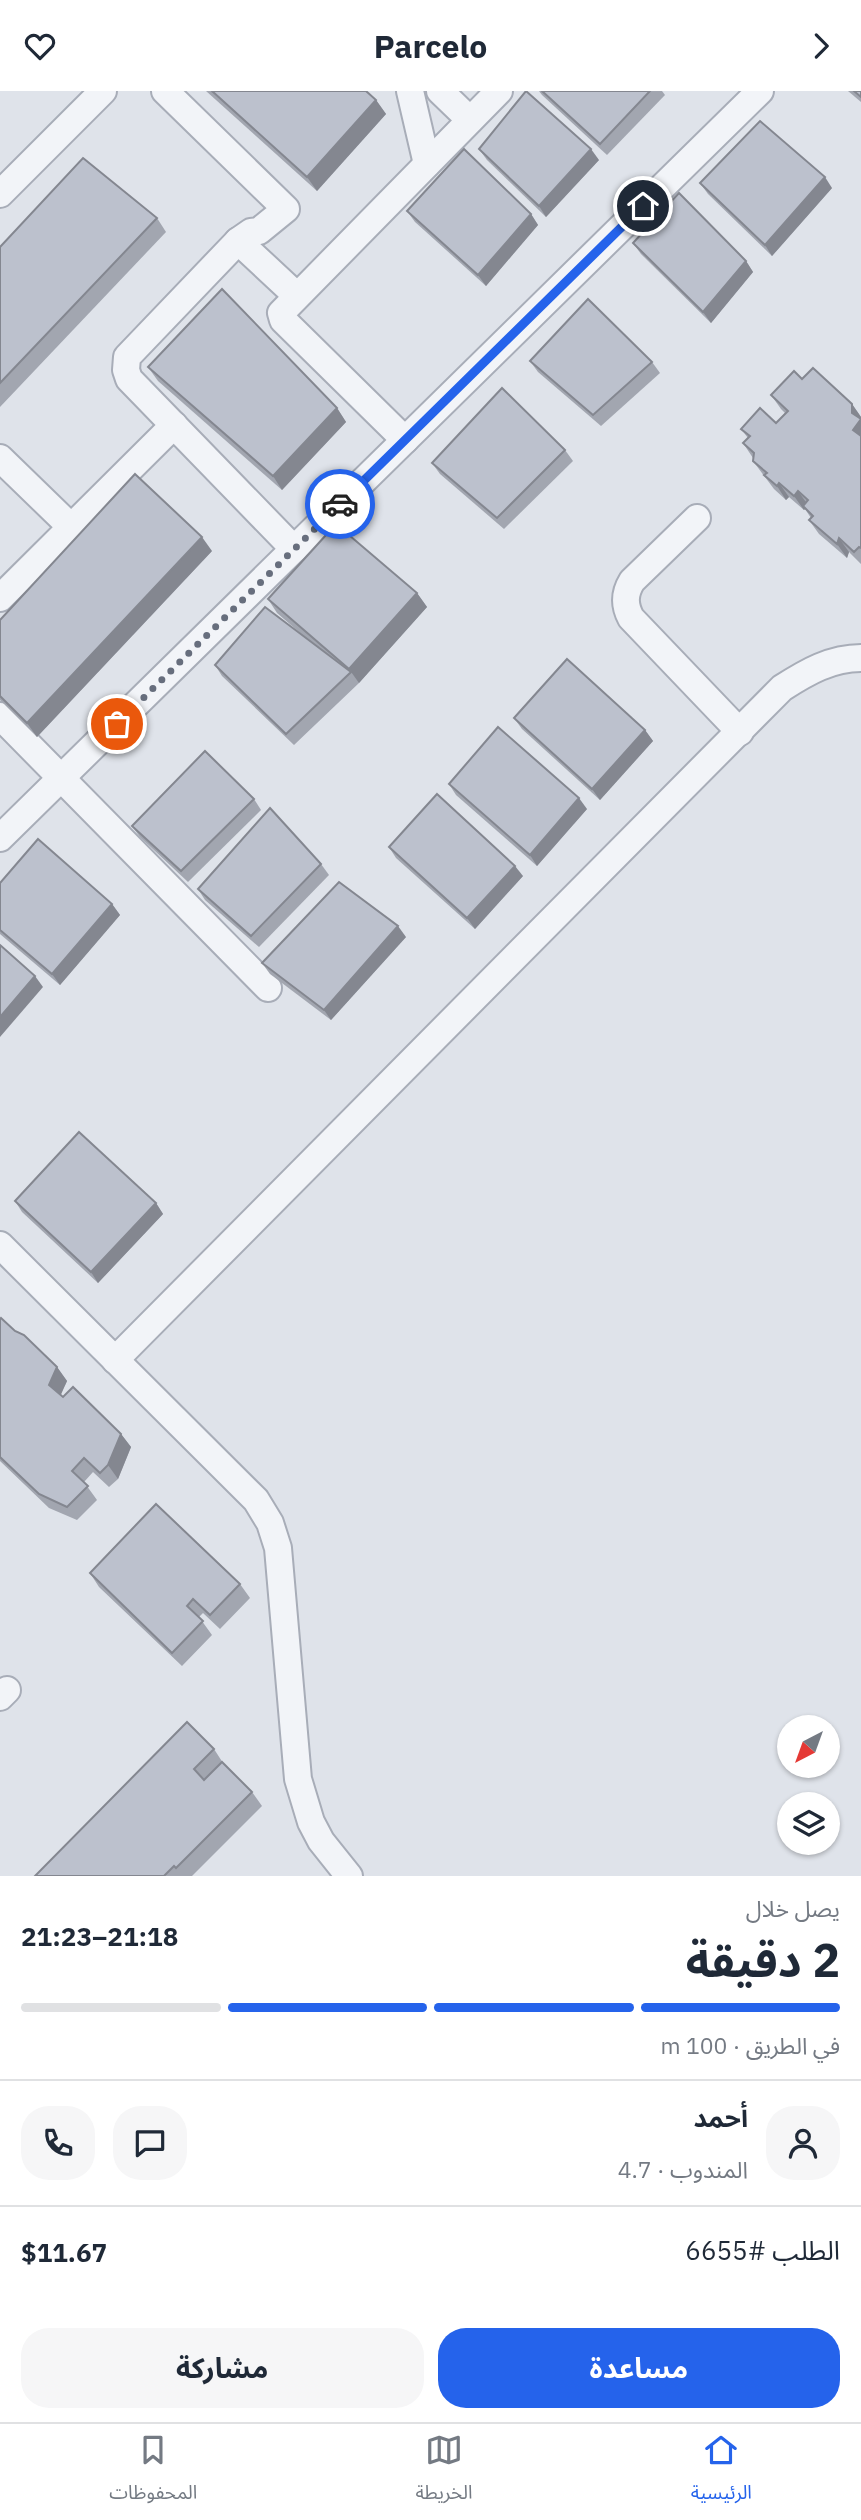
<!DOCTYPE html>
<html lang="ar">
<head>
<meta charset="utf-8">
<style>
	:root { --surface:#fff; --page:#f6f6f7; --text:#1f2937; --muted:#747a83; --line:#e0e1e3; --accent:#2563eb }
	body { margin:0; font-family:"IBM Plex Sans","Noto Sans Arabic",sans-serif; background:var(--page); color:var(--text); direction:rtl; height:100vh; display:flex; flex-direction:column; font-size:26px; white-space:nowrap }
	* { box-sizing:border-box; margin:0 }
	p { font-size:23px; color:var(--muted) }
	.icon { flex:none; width:38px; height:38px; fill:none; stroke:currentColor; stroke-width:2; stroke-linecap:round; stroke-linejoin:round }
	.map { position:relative; height:1785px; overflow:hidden; direction:ltr }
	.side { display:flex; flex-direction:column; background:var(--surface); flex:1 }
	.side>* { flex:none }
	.needle { width:46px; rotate:221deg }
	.tools { position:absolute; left:777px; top:1624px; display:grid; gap:14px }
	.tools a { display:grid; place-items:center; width:63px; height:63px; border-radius:50%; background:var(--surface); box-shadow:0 2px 5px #0004; font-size:35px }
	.pin { position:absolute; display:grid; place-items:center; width:60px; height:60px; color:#fff; margin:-30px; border:4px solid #fff; border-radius:50%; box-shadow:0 2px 7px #0007 }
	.courier { position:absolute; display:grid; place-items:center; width:70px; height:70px; margin:-35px; border:5px solid #2563eb; border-radius:50%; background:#fff; color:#222; box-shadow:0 2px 9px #0007 }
	.head em { font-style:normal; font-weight:700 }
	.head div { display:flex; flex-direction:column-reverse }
	.head { display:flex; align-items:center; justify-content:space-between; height:119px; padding:0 21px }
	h1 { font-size:46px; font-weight:700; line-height:52px }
	.bar { display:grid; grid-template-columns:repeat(4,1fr); gap:10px 7px; align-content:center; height:84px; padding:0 21px }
	.bar i { height:9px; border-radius:5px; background:var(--line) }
	.bar .selected { background:var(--accent) }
	.bar p { grid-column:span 4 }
	.line { display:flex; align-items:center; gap:18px; padding:0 21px; border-top:2px solid var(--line) }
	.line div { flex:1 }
	.round { display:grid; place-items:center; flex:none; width:74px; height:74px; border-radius:28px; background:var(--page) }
	.cta { display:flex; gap:14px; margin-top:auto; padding:14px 21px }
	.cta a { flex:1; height:80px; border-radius:28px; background:var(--accent); color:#fff; font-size:28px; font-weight:700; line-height:80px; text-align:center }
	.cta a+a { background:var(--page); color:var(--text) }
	header { display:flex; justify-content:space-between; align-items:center; height:91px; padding:0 21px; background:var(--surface); font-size:32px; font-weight:700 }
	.menu { display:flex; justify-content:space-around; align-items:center; height:98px; border-top:2px solid var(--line); background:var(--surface); font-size:19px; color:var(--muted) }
	.menu a { display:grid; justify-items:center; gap:4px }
	.menu .selected { color:var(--accent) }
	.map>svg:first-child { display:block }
</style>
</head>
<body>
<header><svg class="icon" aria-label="forward" viewBox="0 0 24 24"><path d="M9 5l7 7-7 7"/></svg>Parcelo<svg class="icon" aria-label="heart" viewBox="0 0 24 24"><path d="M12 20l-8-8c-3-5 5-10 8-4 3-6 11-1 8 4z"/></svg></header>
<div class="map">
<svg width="861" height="1785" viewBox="0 0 861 1785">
	<rect width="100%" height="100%" fill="#dfe3ea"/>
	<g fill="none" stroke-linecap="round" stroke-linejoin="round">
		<defs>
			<g id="minor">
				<path d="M 165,0 L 286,118 L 259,140 L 251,141 L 238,150 L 127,266 L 126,279 L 129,288 L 294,458"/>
				<path d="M 410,0 L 427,73"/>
				<path d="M 440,0 L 470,29"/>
				<path d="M 0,103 L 103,0"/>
				<path d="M 238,150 L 297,205"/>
				<path d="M 405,349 L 283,229 L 281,222 L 499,0"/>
				<path d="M 0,367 L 71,436"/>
				<path d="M 697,427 L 632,490 C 624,503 624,514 631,527 L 740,641"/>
				<path d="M 0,507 L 174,334"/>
				<path d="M 0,625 L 268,897"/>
				<path d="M 0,747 L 760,0"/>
				<path d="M 0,1154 L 256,1409 L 270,1432 L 278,1457 L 298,1688 L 311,1731 L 321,1750 L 349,1785"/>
				<path d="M 115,1269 L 782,597 C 807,581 831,567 861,567"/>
				<path d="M 0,1606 L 7,1599"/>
			</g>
		</defs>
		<!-- minor casing -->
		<use href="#minor" stroke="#a8adb8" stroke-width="30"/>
		<!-- minor -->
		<use href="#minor" stroke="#f2f4f8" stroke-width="26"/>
	</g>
	<!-- wall -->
	<g fill="#a2a6b0">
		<path d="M 206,0 L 366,0 L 376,9 L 386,23 L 317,100 Z"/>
		<path d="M 539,0 L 662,0 L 665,4 L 607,64 L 542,4 Z"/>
		<path d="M 848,0 L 861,0 L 861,11 Z"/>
		<path d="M 479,58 L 599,69 L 546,126 L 487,69 Z"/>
		<path d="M 700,92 L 832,97 L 772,165 L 708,103 Z"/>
		<path d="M 407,120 L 531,123 L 538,134 L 486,195 L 415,131 Z"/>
		<path d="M 157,127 L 166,141 L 0,316 L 0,156 Z"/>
		<path d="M 633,152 L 746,170 L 753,181 L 711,232 L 641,163 Z"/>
		<path d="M 530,270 L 652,271 L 660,282 L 601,335 L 538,281 Z"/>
		<path d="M 148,276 L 337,317 L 346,331 L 282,399 L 158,290 Z"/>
		<path d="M 802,288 L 852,313 L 861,326 L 861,473 L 849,461 L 847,467 L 819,443 L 809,429 L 811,427 L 805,418 L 804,419 L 789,406 L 786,409 L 774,398 L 753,370 L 753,367 L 743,352 L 748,347 L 741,338 L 776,332 L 785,322 L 781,318 L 771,304 Z"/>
		<path d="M 565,359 L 573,370 L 504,438 L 440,383 L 432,372 Z"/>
		<path d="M 212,460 L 37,646 L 0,609 L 0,529 Z"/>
		<path d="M 417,502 L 427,516 L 359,592 L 294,654 L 222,585 L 215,574 L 306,547 L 277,522 L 268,508 Z"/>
		<path d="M 514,627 L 645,639 L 653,650 L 600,709 L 522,638 Z"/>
		<path d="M 449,693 L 587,718 L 537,775 L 456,704 Z"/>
		<path d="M 254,708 L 261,719 L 188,791 L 140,746 L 132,735 Z"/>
		<path d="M 389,756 L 523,785 L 475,838 L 396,767 Z"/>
		<path d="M 321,773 L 329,784 L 259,856 L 205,809 L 198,798 Z"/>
		<path d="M 0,792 L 112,813 L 120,824 L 60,894 L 0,843 Z"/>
		<path d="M 406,846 L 331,929 L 270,883 L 262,872 Z"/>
		<path d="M 15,1110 L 156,1112 L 163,1123 L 98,1192 L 22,1121 Z"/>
		<path d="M 0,1228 L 57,1276 L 67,1290 L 60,1304 L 121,1343 L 131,1356 L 118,1388 L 109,1396 L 93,1381 L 84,1391 L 97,1409 L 77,1429 L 49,1417 L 0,1370 Z"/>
		<path d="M 90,1482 L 240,1493 L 250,1507 L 220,1538 L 203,1522 L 199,1526 L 212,1544 L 182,1575 L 99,1496 Z"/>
		<path d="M 214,1658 L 223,1672 L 252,1701 L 262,1715 L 192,1785 L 35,1785 Z"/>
	</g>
	<!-- shaded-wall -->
	<g fill="#848790">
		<path d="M 376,9 L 386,23 L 317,100 L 307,86 Z"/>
		<path d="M 591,58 L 599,69 L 546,126 L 539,115 Z"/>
		<path d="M 825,86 L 832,97 L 772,165 L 765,154 Z"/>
		<path d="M 531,123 L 538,134 L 486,195 L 478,184 Z"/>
		<path d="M 746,170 L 753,181 L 711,232 L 703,221 Z"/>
		<path d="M 852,313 L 861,326 L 861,351 L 853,339 Z"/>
		<path d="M 337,317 L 346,331 L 282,399 L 273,385 Z"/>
		<path d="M 779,392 L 789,406 L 786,409 L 777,395 Z"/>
		<path d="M 798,400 L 808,414 L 803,415 L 805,418 L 804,419 L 794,405 Z"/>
		<path d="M 202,446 L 212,460 L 37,646 L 27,632 Z"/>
		<path d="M 839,447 L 849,461 L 847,467 L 837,453 Z"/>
		<path d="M 417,502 L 427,516 L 359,592 L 349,578 Z"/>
		<path d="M 645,639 L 653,650 L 600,709 L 592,698 Z"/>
		<path d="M 579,707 L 587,718 L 537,775 L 530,764 Z"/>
		<path d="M 515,775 L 523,785 L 475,838 L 467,827 Z"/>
		<path d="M 112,813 L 120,824 L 60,894 L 52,883 Z"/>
		<path d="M 398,835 L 406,846 L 331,929 L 324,919 Z"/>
		<path d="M 35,885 L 43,896 L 0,946 L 0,926 Z"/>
		<path d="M 156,1112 L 163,1123 L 98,1192 L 91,1181 Z"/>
		<path d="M 57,1276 L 67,1290 L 59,1308 L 49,1294 Z"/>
		<path d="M 121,1343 L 131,1356 L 118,1388 L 108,1374 Z"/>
	</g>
	<!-- building -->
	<g fill="#bcc1cd" stroke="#848790" stroke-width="2">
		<path d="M 212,0 L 366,0 L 376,9 L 307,86 Z"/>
		<path d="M 526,0 L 591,58 L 539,115 L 479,58 Z"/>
		<path d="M 542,0 L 650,0 L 600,53 Z"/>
		<path d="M 854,0 L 861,0 L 861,6 Z"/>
		<path d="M 760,30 L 825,86 L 765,154 L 700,92 Z"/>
		<path d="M 464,58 L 531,123 L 478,184 L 407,120 Z"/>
		<path d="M 83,67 L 157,127 L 0,292 L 0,156 Z"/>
		<path d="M 679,102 L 746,170 L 703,221 L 633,152 Z"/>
		<path d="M 222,198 L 337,317 L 273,385 L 148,276 Z"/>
		<path d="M 588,208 L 652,271 L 593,324 L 530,270 Z"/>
		<path d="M 813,277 L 852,313 L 852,322 L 861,328 L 853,339 L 861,345 L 861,457 L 859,456 L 854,461 L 839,447 L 837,453 L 809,429 L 813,425 L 803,415 L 808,409 L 798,400 L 794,405 L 779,392 L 777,395 L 764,384 L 767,382 L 753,370 L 754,362 L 743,352 L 750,345 L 741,338 L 760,317 L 776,332 L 788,320 L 771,304 L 794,280 L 802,288 Z"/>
		<path d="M 502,297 L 565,359 L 497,427 L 432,372 Z"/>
		<path d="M 135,383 L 202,446 L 27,632 L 0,605 L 0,529 Z"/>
		<path d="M 336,433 L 417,502 L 349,578 L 268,508 Z"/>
		<path d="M 265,516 L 351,581 L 286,643 L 215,574 Z"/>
		<path d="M 567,568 L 645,639 L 592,698 L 514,627 Z"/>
		<path d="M 498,636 L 579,707 L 530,764 L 449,693 Z"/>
		<path d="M 205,660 L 254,708 L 181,780 L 132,735 Z"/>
		<path d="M 437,703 L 515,775 L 467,827 L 389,756 Z"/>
		<path d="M 270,717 L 321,773 L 251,845 L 198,798 Z"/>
		<path d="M 38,748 L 112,813 L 52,883 L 0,839 L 0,792 Z"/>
		<path d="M 339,791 L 398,835 L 324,919 L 262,872 Z"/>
		<path d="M 0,854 L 35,885 L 0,926 Z"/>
		<path d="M 79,1041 L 156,1112 L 91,1181 L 15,1110 Z"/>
		<path d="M 1,1227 L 15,1240 L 24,1244 L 57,1276 L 49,1294 L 63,1306 L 73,1296 L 121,1343 L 108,1374 L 100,1382 L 84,1367 L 72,1380 L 88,1395 L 67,1416 L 39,1403 L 0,1366 L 0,1228 Z"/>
		<path d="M 156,1413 L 240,1493 L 210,1524 L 193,1508 L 187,1515 L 203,1530 L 172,1562 L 90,1482 Z"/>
		<path d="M 187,1631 L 214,1658 L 194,1678 L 204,1689 L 222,1671 L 252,1701 L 176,1777 L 174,1775 L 164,1785 L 35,1785 Z"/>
	</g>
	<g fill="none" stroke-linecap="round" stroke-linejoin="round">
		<!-- done -->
		<path stroke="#676e7d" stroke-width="7" stroke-dasharray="0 12.6" d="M 117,633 L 340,413"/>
		<!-- route -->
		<path stroke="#2563eb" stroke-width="9" d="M 340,413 L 643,115"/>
	</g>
</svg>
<div class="tools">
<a><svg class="needle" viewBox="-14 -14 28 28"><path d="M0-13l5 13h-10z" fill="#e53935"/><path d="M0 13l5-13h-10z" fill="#747a83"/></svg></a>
<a><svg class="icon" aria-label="layers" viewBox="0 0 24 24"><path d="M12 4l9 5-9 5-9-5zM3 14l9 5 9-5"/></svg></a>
</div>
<div class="pin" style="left:117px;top:633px;background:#ea580c"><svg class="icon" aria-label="bag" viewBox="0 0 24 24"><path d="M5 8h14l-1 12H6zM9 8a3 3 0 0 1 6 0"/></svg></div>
<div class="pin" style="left:643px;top:115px;background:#1f2937"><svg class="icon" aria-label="home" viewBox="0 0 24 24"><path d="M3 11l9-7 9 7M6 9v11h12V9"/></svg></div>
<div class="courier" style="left:340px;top:413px"><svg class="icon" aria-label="car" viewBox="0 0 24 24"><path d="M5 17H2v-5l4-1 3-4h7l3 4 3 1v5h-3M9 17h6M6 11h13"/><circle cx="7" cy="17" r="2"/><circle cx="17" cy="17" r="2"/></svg></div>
</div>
<section class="side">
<div class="head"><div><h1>2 دقيقة</h1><p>يصل خلال</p></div><em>21:18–21:23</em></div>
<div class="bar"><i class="selected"></i><i class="selected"></i><i class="selected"></i><i></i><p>في الطريق · 100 m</p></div>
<div class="line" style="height:126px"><a class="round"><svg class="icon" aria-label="person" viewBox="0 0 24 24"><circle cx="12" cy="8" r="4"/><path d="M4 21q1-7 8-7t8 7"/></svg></a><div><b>أحمد</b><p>المندوب · 4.7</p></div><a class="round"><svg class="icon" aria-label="chat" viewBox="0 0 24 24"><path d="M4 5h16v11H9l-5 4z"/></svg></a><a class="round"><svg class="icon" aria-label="phone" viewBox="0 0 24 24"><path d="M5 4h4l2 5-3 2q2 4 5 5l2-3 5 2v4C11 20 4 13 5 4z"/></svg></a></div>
<div class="line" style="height:91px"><div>الطلب #6655</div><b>$11.67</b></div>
<div class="cta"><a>مساعدة</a><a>مشاركة</a></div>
</section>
<nav class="menu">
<a class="selected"><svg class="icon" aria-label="home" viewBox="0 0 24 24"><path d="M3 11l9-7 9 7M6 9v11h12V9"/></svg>الرئيسية</a>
<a><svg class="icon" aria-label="map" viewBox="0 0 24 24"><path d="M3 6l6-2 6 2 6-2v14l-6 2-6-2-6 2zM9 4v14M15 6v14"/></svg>الخريطة</a>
<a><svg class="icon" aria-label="saved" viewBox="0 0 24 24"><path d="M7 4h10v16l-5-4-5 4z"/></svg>المحفوظات</a>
</nav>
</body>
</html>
